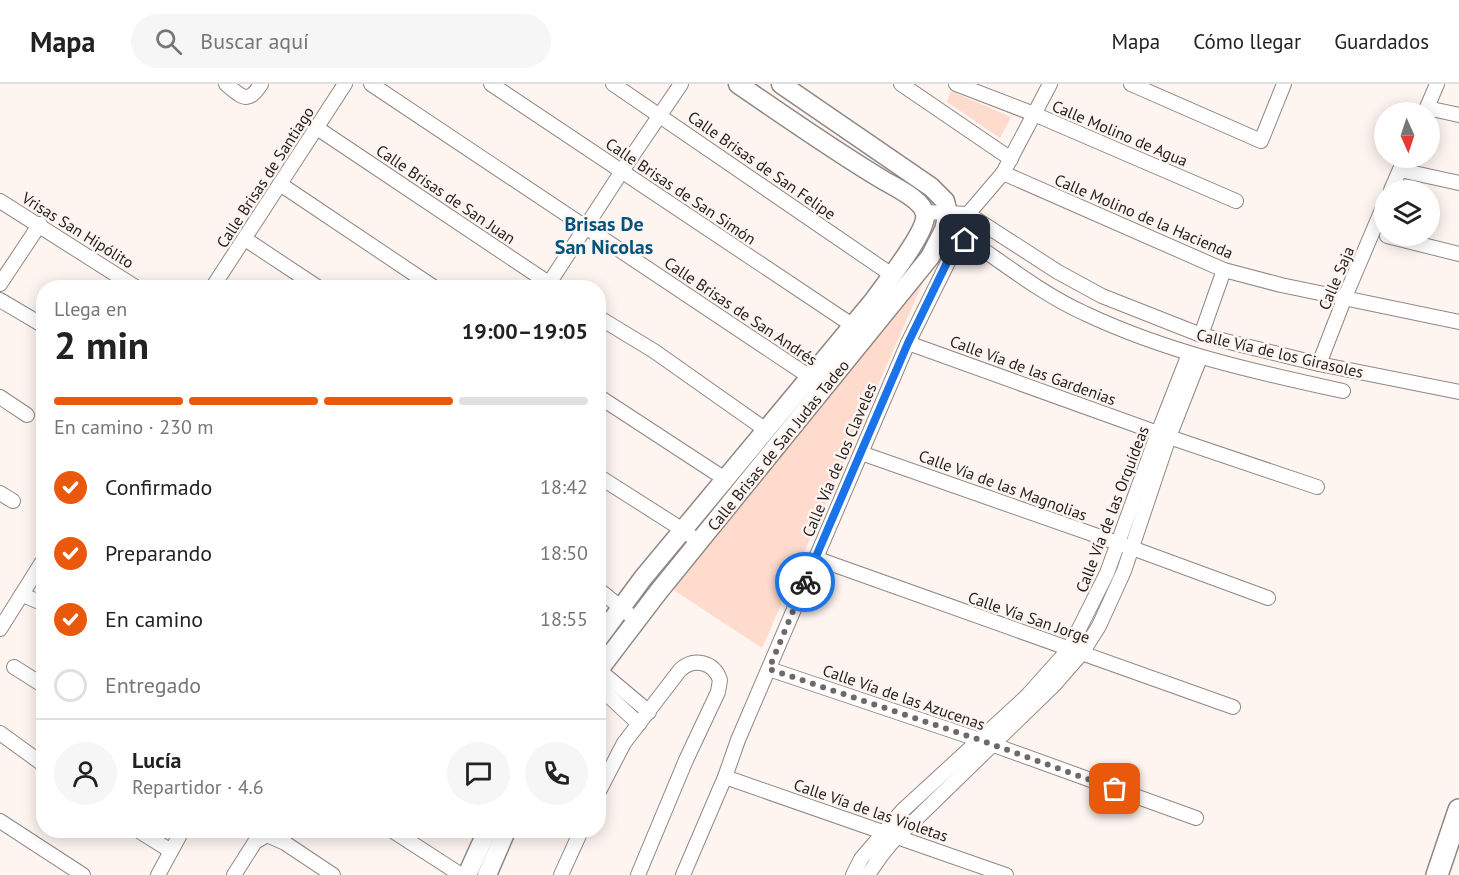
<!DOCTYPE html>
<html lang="es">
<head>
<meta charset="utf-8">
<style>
	:root { --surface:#fff; --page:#f6f6f6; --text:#222; --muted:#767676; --line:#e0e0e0; --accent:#ea580c }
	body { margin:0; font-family:"PT Sans",sans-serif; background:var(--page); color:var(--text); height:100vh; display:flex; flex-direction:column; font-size:22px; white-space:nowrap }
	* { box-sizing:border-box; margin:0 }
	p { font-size:20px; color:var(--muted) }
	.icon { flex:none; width:33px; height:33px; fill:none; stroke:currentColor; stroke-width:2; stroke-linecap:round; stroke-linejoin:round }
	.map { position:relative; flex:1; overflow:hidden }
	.side { position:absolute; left:36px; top:196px; width:570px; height:558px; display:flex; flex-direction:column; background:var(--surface); border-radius:24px; box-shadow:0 3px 15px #0003 }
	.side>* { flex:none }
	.needle { width:39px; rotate:177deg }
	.tools { position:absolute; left:1374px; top:18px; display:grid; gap:12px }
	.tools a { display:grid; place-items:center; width:66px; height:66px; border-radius:50%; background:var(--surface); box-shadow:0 3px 15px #0003; font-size:30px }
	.pin { position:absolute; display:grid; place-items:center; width:51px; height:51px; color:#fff; margin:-26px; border-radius:12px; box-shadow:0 3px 9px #0006 }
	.courier { position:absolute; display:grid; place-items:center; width:60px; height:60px; margin:-30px; border:4px solid #1a73e8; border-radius:50%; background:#fff; color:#222; box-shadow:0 2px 8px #0007 }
	.summary em { font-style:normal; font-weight:700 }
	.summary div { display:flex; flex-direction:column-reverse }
	.summary { display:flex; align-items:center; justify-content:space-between; height:102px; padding:0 18px }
	h1 { font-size:39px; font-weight:700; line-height:45px }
	.bar { display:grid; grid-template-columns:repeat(4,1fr); gap:9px 6px; align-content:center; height:72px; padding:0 18px }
	.bar i { height:8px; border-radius:4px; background:var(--line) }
	.bar .current { background:var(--accent) }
	.bar p { grid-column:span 4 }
	.line { display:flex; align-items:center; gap:15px; padding:0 18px; border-top:2px solid var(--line) }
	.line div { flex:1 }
	.round { display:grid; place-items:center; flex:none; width:63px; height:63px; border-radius:32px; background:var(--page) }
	ol { padding:0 18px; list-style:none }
	li { display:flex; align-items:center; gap:18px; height:66px }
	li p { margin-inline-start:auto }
	li .icon { padding:6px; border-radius:50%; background:var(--accent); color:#fff; stroke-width:4 }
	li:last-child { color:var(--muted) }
	li i { width:33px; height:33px; border:3px solid var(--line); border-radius:50% }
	header { display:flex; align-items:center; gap:36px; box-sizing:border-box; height:84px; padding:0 30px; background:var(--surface); border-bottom:2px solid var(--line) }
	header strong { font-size:28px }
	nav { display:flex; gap:33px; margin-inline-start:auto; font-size:21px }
	.search { width:420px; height:54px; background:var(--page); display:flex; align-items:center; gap:15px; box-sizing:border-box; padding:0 21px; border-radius:33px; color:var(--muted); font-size:22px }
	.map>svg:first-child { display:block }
</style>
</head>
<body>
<header>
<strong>Mapa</strong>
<div class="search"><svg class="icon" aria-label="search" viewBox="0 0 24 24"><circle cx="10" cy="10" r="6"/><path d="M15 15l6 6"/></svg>Buscar aquí</div>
<nav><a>Mapa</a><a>Cómo llegar</a><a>Guardados</a></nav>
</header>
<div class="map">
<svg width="1459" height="791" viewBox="0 0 1459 791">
	<rect width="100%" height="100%" fill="#fef5f1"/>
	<!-- green -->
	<g fill="#ffdbcd">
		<path d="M 951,7 L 1011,33 L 1000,54 L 947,18 Z"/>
		<path d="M 926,192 L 762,564 L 672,505 Z"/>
	</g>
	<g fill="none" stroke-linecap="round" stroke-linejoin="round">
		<defs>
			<g id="street">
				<path d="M 226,0 C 242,13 248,21 261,0"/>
				<path d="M 371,0 L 816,297"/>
				<path d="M 491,0 L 852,241"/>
				<path d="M 613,0 L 892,191"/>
				<path d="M 901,0 L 1011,75"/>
				<path d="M 956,0 L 1034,30 L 1236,117"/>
				<path d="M 1131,0 L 1261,57 L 1284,0"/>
				<path d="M 1427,24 L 1459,31"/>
				<path d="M 1425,28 L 1437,0"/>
				<path d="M 317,44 L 556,204"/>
				<path d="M 1400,86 L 1459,99"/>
				<path d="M 1003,89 L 1224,186 L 1281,201 L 1459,238"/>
				<path d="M 280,100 L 435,204"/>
				<path d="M 1391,106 L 1405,74"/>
				<path d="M 0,117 L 137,204"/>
				<path d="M 925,128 L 968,130 L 1058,188 L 1102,212 L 1201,251 L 1319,280 L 1459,308"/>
				<path d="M 968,130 L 1003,89 L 1050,0"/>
				<path d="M 1387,152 L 1459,170"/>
				<path d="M 245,155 L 319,204"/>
				<path d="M 0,200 L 40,140"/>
				<path d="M 212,204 L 345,0"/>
				<path d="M 546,204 L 622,87 L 681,0"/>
				<path d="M 0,216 L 44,242"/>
				<path d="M 598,233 L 654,267 L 766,346"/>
				<path d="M 1201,251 L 1224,186"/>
				<path d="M 908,259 L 1169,353 L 1317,403"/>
				<path d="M 1319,280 L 1345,213 L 1384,121"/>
				<path d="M 598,312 L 725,395"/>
				<path d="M 0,313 L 27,331"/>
				<path d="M 861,369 L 1132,464 L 1268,514"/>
				<path d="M 598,392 L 683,446 L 700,459"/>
				<path d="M 0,409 L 13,417"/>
				<path d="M 815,474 L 1233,623"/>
				<path d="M 598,505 L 636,536"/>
				<path d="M 23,511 L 44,520"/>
				<path d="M 0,545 L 44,475"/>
				<path d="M 14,583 L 44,602"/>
				<path d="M 769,585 L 980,656 L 1196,734"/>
				<path d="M 599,586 L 649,628"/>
				<path d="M 598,602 L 639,640"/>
				<path d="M 0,649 L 44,681"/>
				<path d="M 725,693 L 1006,791"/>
				<path d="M 598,709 L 624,659 L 680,586 C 694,573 714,578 720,596 L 718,608 L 686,676 L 638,791"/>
				<path d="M 0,737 L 83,791"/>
				<path d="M 139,747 L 171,767"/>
				<path d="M 393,747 L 461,791"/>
				<path d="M 158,791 L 182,747"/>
				<path d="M 234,791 L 255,758 L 267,751 L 285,759 L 333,791"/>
				<path d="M 561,791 L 581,747"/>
				<path d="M 683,791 L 725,693 L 738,656 L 908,259 L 958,158 L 965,156 L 972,158 C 1007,182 1046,212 1084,229 C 1166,268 1255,288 1343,307"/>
				<path d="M 853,791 L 861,775 L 902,727 L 1027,612 L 1069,565 L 1107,489 L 1158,349 L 1189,270"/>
				<path d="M 868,791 C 881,770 895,753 914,737 L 1055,600 L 1082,569 L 1099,542 L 1124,487 L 1169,353 L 1200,274"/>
			</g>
			<g id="secondary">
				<path d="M 598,555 L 643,494 L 874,216 C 885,200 928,147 925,130 C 923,116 895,103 883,96 C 833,66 786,33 738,0"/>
				<path d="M 598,587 L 659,507 L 930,173 L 944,146 L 948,129 L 945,117 L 931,103 L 781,0"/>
				<path d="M 467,791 L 487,747"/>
				<path d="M 487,791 L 506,747"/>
			</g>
			<path id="primary" d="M 1437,791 L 1459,726"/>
		</defs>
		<!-- street casing -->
		<use href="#street" stroke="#908784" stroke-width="16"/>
		<!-- secondary casing -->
		<use href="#secondary" stroke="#908784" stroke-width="21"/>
		<!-- primary casing -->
		<use href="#primary" stroke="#908784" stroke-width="24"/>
		<!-- street -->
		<use href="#street" stroke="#fff" stroke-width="14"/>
		<!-- secondary -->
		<use href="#secondary" stroke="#fff" stroke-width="18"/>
		<!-- primary -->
		<use href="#primary" stroke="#fff" stroke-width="21"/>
	</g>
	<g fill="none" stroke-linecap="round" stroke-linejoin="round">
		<!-- done -->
		<path stroke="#6e6967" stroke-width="6" stroke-dasharray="0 10.8" d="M 805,498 L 769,585 L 980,656 L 1115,705"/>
		<!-- route -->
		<path stroke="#1a73e8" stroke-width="8" d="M 805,498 L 908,259 L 955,162 L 961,156 L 965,156"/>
	</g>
	<g text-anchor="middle" stroke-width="5" stroke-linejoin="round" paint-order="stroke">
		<!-- street labels -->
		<g font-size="16" fill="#211e1c" stroke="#fef5f1">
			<text transform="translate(1120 49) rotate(23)" y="6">Calle Molino de Agua</text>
			<text transform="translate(762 81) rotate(35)" y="6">Calle Brisas de San Felipe</text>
			<text transform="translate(265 93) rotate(-57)" y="6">Calle Brisas de Santiago</text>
			<text transform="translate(681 107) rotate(34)" y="6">Calle Brisas de San Simón</text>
			<text transform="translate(446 110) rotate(34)" y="6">Calle Brisas de San Juan</text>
			<text transform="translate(1144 132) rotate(23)" y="6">Calle Molino de la Hacienda</text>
			<text transform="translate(78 146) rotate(32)" y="6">Vrisas San Hipólito</text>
			<text transform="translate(1336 194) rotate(-67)" y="6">Calle Saja</text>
			<text transform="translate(741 227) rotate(34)" y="6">Calle Brisas de San Andrés</text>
			<text transform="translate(1280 269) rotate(13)" y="6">Calle Vía de los Girasoles</text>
			<text transform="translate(1033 286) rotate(20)" y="6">Calle Vía de las Gardenias</text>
			<text transform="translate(778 361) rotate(-51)" y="6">Calle Brisas de San Judas Tadeo</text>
			<text transform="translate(839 376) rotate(-67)" y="6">Calle Vía de los Claveles</text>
			<text transform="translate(1003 401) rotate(20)" y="6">Calle Vía de las Magnolias</text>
			<text transform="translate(1112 425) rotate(-69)" y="6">Calle Vía de las Orquídeas</text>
			<text transform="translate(1029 533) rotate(19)" y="6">Calle Vía San Jorge</text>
			<text transform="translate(904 613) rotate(19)" y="6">Calle Vía de las Azucenas</text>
			<text transform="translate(871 726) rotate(19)" y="6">Calle Vía de las Violetas</text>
		</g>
		<!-- quarter labels -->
		<g font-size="20" font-weight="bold" fill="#00537f" stroke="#fef5f1">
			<text x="604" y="147">Brisas De<tspan x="604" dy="23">San Nicolas</tspan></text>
		</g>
	</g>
</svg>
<div class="tools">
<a><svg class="needle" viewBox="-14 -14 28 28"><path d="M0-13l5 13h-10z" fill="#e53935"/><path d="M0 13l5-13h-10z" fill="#767676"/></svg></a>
<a><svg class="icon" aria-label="layers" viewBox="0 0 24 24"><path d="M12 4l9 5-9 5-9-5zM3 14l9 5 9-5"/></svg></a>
</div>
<div class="pin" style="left:1115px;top:705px;background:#ea580c"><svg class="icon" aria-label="bag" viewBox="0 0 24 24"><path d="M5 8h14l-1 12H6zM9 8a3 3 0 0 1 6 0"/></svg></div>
<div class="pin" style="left:965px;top:156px;background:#1f2937"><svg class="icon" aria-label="home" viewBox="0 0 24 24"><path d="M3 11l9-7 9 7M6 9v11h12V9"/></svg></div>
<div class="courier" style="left:805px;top:498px"><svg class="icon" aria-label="bike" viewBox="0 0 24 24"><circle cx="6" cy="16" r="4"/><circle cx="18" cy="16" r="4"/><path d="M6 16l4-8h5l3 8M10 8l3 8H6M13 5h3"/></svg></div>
<section class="side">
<div class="summary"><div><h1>2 min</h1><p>Llega en</p></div><em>19:00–19:05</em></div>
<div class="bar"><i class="current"></i><i class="current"></i><i class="current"></i><i></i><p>En camino · 230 m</p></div>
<ol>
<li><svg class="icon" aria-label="check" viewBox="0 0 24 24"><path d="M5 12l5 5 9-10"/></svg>Confirmado<p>18:42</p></li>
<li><svg class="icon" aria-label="check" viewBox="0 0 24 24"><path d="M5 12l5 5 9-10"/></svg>Preparando<p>18:50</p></li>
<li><svg class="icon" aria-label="check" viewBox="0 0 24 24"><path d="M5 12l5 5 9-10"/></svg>En camino<p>18:55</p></li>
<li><i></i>Entregado</li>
</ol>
<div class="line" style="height:108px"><a class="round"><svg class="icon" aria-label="person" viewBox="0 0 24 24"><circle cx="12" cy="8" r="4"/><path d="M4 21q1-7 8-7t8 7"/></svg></a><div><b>Lucía</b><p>Repartidor · 4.6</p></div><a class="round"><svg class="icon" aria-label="chat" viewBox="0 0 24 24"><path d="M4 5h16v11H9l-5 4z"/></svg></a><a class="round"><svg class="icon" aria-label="phone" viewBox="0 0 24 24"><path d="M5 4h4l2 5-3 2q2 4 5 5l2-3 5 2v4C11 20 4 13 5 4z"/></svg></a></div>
</section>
</div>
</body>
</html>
